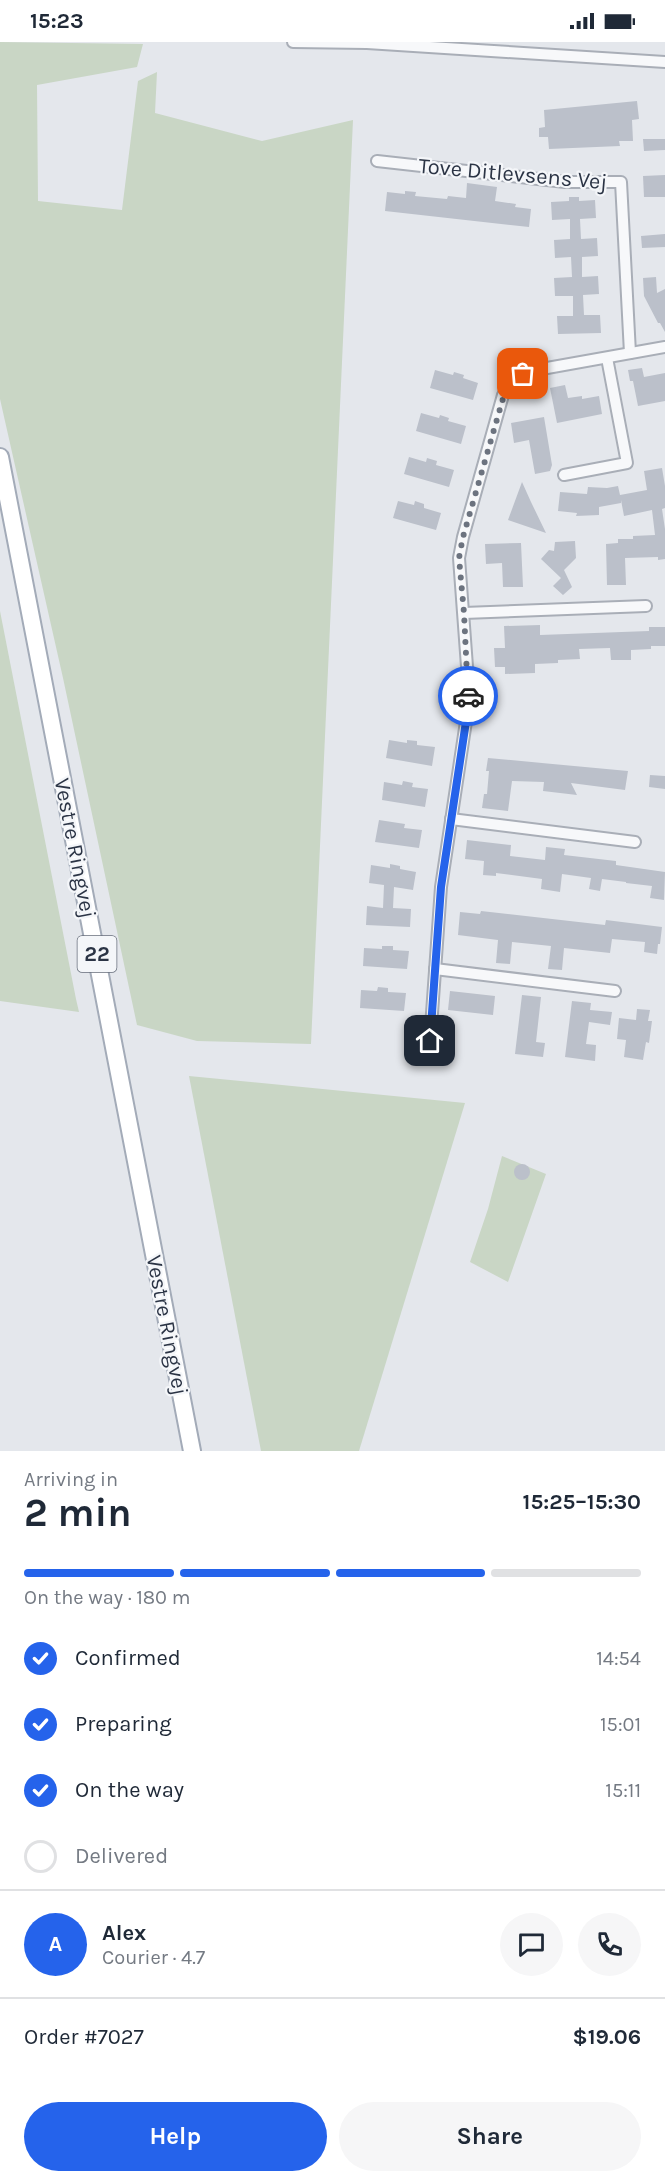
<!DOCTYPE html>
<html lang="en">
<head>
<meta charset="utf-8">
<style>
	:root { --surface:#fff; --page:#f6f6f7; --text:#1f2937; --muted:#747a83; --line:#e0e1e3; --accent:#2563eb }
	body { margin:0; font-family:Karla,sans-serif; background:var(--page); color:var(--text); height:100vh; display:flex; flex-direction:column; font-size:22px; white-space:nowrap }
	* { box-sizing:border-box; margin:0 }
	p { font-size:20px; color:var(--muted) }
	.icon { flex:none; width:33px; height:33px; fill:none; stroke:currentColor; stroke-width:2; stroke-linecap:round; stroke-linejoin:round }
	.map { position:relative; height:1409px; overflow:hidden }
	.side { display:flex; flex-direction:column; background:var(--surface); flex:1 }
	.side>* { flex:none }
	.pin { position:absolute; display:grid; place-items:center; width:51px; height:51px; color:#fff; margin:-26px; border-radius:12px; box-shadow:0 3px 9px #0006 }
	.courier { position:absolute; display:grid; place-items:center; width:60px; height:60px; margin:-30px; border:4px solid #2563eb; border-radius:50%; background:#fff; color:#222; box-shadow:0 2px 8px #0007 }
	.overview em { font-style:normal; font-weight:700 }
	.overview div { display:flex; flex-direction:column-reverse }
	.overview { display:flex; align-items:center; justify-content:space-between; height:102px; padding:0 24px }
	h1 { font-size:39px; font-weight:700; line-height:45px }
	.bar { display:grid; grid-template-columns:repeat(4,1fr); gap:9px 6px; align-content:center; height:72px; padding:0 24px }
	.bar i { height:8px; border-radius:4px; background:var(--line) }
	.bar .active { background:var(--accent) }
	.bar p { grid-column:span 4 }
	.line { display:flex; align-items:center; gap:15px; padding:0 24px; border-top:2px solid var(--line) }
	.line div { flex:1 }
	.round { display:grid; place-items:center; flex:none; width:63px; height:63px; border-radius:32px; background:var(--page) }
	ol { padding:0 24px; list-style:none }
	li { display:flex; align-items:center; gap:18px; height:66px }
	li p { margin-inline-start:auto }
	li .icon { padding:6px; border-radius:50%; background:var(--accent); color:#fff; stroke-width:4 }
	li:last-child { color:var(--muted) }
	li i { width:33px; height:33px; border:3px solid var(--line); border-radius:50% }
	.primary-button { display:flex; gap:12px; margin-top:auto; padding:12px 24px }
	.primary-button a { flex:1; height:69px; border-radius:36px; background:var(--accent); color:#fff; font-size:24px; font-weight:700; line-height:69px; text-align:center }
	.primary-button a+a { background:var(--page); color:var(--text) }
	.status { display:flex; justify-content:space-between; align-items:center; height:42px; padding:0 30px; background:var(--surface); direction:ltr }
	.status svg { height:16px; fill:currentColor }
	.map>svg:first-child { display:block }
</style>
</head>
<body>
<div class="status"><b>15:23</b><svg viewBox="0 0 49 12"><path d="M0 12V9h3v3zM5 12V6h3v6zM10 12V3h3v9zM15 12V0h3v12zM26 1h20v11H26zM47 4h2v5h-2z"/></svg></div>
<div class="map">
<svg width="665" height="1409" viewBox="0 0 665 1409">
	<rect width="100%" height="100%" fill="#e4e7ec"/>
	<!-- green -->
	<g fill="#c9d6c5">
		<path d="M 0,0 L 143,2 L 137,25 L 37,43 L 38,159 L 122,168 L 138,39 L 157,30 L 155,71 L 262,99 L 353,78 L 311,1002 L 197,999 L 137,983 L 63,636 L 0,357 Z"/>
		<path d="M 0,569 L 76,957 L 79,970 L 0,959 Z"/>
		<path d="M 189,1034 L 465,1061 L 359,1409 L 261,1409 Z"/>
		<path d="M 502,1114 L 546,1132 L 508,1240 L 470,1220 L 488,1167 Z"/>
	</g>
	<!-- building -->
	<g fill="#bbc0ca">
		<path d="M 637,59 L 639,77 L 632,78 L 633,99 L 619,99 L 620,104 L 549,107 L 548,95 L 539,95 L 539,86 L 545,85 L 544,68 Z"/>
		<path d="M 643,97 L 665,97 L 665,108 L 644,109 Z"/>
		<path d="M 665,133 L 665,155 L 644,155 L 643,134 Z"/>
		<path d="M 467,141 L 497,145 L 495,159 L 516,162 L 515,165 L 531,167 L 529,185 L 385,169 L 387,150 L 405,152 L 405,149 L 416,150 L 415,154 L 447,157 L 448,154 L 466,156 Z"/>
		<path d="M 569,155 L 579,155 L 579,159 L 595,158 L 596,176 L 580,177 L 581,197 L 597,196 L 598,214 L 582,215 L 582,235 L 598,234 L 599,252 L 583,253 L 584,273 L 600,273 L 601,291 L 558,292 L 557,274 L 573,274 L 573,254 L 555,254 L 554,236 L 572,235 L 571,215 L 555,216 L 554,198 L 570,197 L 570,177 L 552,178 L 551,160 L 569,159 Z"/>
		<path d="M 665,192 L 665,205 L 642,206 L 641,194 Z"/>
		<path d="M 656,235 L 657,251 L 665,247 L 665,290 L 660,281 L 658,281 L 644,254 L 643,236 Z"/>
		<path d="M 642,326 L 644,335 L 665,331 L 665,359 L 638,364 L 633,339 L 630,339 L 628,328 Z"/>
		<path d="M 435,328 L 453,333 L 454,330 L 464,333 L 463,336 L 478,341 L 473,358 L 430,346 Z"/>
		<path d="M 565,343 L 568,356 L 582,354 L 582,357 L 599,354 L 602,372 L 557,381 L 550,346 Z"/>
		<path d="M 421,371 L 439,376 L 440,373 L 449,376 L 448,379 L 466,384 L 461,402 L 416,389 Z"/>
		<path d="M 544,375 L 552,423 L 550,429 L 535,432 L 529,398 L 514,401 L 511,381 Z"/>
		<path d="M 409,415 L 426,420 L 427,416 L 437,419 L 436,423 L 454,428 L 449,445 L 404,432 Z"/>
		<path d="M 662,426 L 665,444 L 665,466 L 662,467 L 665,487 L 665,517 L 658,518 L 658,515 L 625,516 L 626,543 L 607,543 L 606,502 L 618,501 L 618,497 L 633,497 L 633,494 L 655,493 L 652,468 L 624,474 L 621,458 L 621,461 L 599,465 L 599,473 L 576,474 L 577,471 L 558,469 L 560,450 L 587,452 L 588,445 L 607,446 L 618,444 L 620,453 L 647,448 L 644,429 Z"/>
		<path d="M 522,440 L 531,460 L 546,491 L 508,478 Z"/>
		<path d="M 398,459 L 414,463 L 415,459 L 424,462 L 424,466 L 441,471 L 436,488 L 393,476 Z"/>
		<path d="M 575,499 L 576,516 L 564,528 L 572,545 L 563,553 L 553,544 L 561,536 L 541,517 L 549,508 L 554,509 L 555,500 Z"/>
		<path d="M 521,501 L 523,545 L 503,545 L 502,521 L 486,522 L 485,502 Z"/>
		<path d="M 540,583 L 540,593 L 649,589 L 649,585 L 665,585 L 665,604 L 651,604 L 651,607 L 631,608 L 631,618 L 611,618 L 610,606 L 579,607 L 580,617 L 558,618 L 558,621 L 535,622 L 535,631 L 505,632 L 505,625 L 495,625 L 494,606 L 505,606 L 504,584 Z"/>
		<path d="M 389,698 L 407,701 L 407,698 L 417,699 L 417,703 L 435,705 L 432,724 L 386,716 Z"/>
		<path d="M 488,716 L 628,729 L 625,748 L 571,741 L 577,753 L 543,749 L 544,740 L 512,739 L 508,769 L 482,766 L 484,752 L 487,752 L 489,729 L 486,729 Z"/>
		<path d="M 650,733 L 665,734 L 665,747 L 649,745 Z"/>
		<path d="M 403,739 L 413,741 L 412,745 L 428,747 L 425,765 L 382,758 L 384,740 L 402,743 Z"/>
		<path d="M 379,778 L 405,782 L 404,786 L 422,788 L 419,806 L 375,800 Z"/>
		<path d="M 467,798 L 511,803 L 510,814 L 545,818 L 546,805 L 565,807 L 564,813 L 616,819 L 616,823 L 665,830 L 664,858 L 650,856 L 652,844 L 626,841 L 626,840 L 602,837 L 600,849 L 589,847 L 591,836 L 562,832 L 560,850 L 541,847 L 542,837 L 496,831 L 496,834 L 483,833 L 484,819 L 465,817 Z"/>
		<path d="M 390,822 L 400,824 L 400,827 L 416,830 L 413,848 L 394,845 L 393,866 L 411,867 L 410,885 L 366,883 L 367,864 L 383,866 L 384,843 L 369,841 L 371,823 L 390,826 Z"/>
		<path d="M 481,869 L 605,883 L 606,878 L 662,885 L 660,902 L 658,902 L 657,912 L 644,910 L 645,900 L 612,897 L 610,911 L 564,906 L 562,928 L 548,927 L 551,904 L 512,900 L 510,922 L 496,921 L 498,898 L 458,893 L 460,870 L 480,872 Z"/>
		<path d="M 382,904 L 393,904 L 393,908 L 409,909 L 407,927 L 363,924 L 364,906 L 382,907 Z"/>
		<path d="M 378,945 L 388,946 L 388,950 L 406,951 L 404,969 L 360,966 L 361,948 L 377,949 Z"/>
		<path d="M 450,949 L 495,954 L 493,973 L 448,968 Z"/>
		<path d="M 522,953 L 541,955 L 536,1000 L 545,1001 L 543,1015 L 515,1012 Z"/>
		<path d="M 572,959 L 591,961 L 590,968 L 612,970 L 610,983 L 589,980 L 586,1002 L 596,1003 L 595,1019 L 565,1015 Z"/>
		<path d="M 637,967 L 650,968 L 648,979 L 652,979 L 649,1001 L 646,1000 L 643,1018 L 624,1015 L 626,998 L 617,997 L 619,976 L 636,978 Z"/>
		<circle cx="522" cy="1130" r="8"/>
	</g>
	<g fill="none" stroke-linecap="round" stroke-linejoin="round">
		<defs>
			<g id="minor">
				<path d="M 293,0 L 367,1 L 665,20"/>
				<path d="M 377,119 L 565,140 L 621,140 L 630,311"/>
				<path d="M 564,433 L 627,421 L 607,316"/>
				<path d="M 464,571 L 646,564"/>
				<path d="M 451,777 L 635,800"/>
				<path d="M 435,927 L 615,949"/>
				<path d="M 430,999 L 441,845 L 467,673 L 468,638 L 459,516 L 463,495 L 503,353 C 513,340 521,333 536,328 L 665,305"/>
			</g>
			<path id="primary" d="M 0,415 L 192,1409"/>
		</defs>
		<!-- minor casing -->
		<use href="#minor" stroke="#a9aeb7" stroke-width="14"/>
		<!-- primary casing -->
		<use href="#primary" stroke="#a3abb8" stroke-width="20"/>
		<!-- minor -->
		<use href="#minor" stroke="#f7f8fa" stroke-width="10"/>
		<!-- primary -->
		<use href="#primary" stroke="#fff" stroke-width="16"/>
	</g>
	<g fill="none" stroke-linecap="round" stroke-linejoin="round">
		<!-- done -->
		<path stroke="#6c737f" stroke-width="6" stroke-dasharray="0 10.8" d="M 468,654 L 464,571 L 459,516 L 463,495 L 504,353 L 512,341 L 523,332"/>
		<!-- route -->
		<path stroke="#2563eb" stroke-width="8" d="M 430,999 L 441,845 L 467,673 L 468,654"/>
	</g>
	<g text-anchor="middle" stroke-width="4.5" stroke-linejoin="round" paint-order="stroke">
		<!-- shield labels -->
		<rect fill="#f4f6f9" stroke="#676e7b" stroke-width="1.5" x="77.5" y="894" width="39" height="36" rx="4.5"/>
		<g font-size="21" font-weight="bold" fill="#2b3445">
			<text x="97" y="919">22</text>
		</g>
		<!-- street labels -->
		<g font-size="22" fill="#2b3445" stroke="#f4f6f9">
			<text transform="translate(513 131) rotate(5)" y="8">Tove Ditlevsens Vej</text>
			<text transform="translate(76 806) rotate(79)" y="8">Vestre Ringvej</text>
			<text transform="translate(168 1283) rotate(79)" y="8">Vestre Ringvej</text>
		</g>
	</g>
</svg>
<div class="pin" style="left:523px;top:332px;background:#ea580c"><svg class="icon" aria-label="bag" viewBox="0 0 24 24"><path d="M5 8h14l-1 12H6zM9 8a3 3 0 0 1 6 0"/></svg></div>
<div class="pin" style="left:430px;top:999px;background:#1f2937"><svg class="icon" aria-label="home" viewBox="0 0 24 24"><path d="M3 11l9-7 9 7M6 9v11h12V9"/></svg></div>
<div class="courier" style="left:468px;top:654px"><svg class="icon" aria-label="car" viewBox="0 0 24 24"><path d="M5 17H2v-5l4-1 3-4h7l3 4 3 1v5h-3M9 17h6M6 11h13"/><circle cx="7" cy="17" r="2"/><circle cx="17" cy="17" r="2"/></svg></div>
</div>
<section class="side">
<div class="overview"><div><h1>2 min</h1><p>Arriving in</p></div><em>15:25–15:30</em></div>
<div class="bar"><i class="active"></i><i class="active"></i><i class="active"></i><i></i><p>On the way · 180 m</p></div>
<ol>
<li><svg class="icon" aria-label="check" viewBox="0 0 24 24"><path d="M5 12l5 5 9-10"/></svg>Confirmed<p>14:54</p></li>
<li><svg class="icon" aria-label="check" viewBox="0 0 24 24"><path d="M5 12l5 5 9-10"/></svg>Preparing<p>15:01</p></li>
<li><svg class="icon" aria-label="check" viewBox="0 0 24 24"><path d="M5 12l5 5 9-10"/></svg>On the way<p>15:11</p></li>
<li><i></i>Delivered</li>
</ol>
<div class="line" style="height:108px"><b class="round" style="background:var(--accent);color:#fff">A</b><div><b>Alex</b><p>Courier · 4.7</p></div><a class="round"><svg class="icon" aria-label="chat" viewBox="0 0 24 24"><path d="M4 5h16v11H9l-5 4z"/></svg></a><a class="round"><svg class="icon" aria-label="phone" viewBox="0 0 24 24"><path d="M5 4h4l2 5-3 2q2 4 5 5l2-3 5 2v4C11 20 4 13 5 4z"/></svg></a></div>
<div class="line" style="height:78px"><div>Order #7027</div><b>$19.06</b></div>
<div class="primary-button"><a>Help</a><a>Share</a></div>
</section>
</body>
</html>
